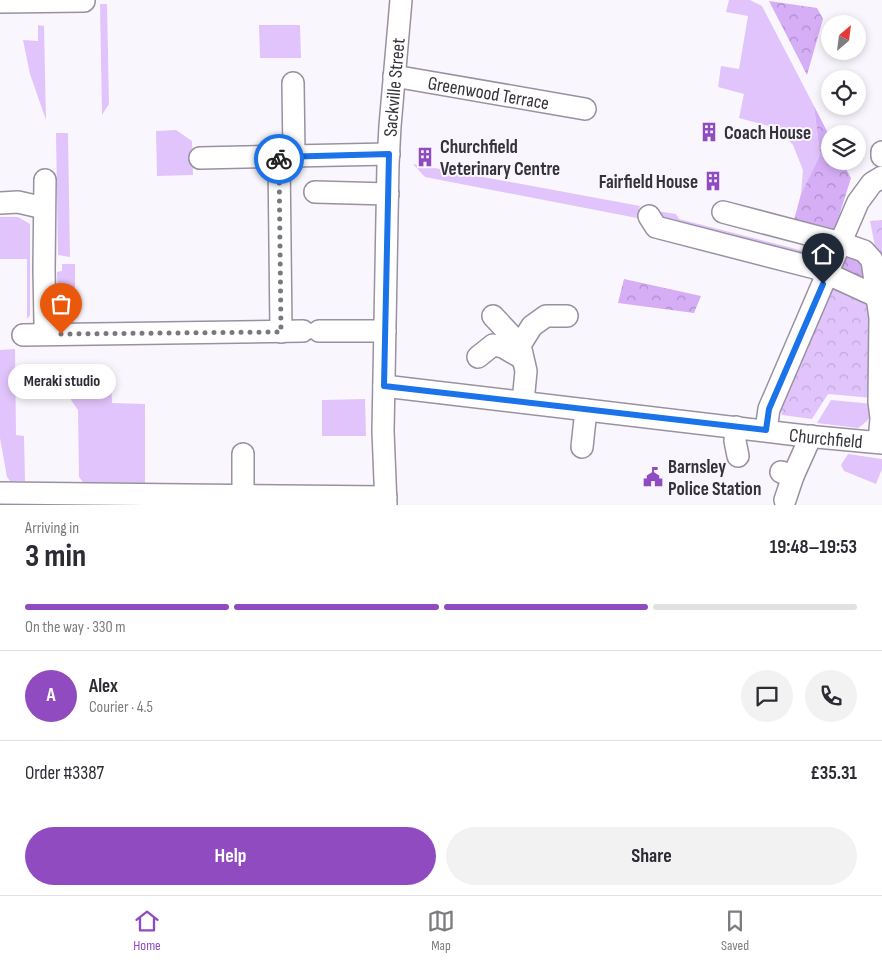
<!DOCTYPE html>
<html lang="en">
<head>
<meta charset="utf-8">
<style>
	:root { --surface:#fff; --page:#f2f2f3; --text:#2b2b33; --muted:#7c7c81; --line:#e1e1e2; --accent:#8f4bbf }
	body { margin:0; font-family:"Sofia Sans Condensed",sans-serif; background:var(--page); color:var(--text); height:100vh; display:flex; flex-direction:column; font-size:19px; white-space:nowrap }
	* { box-sizing:border-box; margin:0 }
	p { font-size:16px; color:var(--muted) }
	.icon { flex:none; width:28px; height:28px; fill:none; stroke:currentColor; stroke-width:2; stroke-linecap:round; stroke-linejoin:round }
	.map { position:relative; height:505px; overflow:hidden }
	.drawer { display:flex; flex-direction:column; background:var(--surface); flex:1 }
	.drawer>* { flex:none }
	.needle { width:32px; rotate:28deg }
	.tools { position:absolute; left:821px; top:15px; display:grid; gap:10px }
	.tools a { display:grid; place-items:center; width:45px; height:45px; border-radius:50%; background:var(--surface); box-shadow:0 2px 8px #0003; font-size:25px }
	.pin { position:absolute; display:grid; place-items:center; width:42px; height:42px; color:#fff; margin:-51px -21px; border-radius:50% 50% 50% 0; rotate:-45deg; box-shadow:0 0 5px #0007 }
	.pin .icon { rotate:45deg }
	.courier { position:absolute; display:grid; place-items:center; width:50px; height:50px; margin:-25px; border:4px solid #1a73e8; border-radius:50%; background:#fff; color:#222; box-shadow:0 1px 6px #0007 }
	.bubble { position:absolute; height:35px; border-radius:18px; background:var(--surface); box-shadow:0 2px 8px #0003; font-size:16px; font-weight:700; line-height:35px; text-align:center }
	.head em { font-style:normal; font-weight:700 }
	.head div { display:flex; flex-direction:column-reverse }
	.head { display:flex; align-items:center; justify-content:space-between; height:85px; padding:0 25px }
	h1 { font-size:32px; font-weight:700; line-height:38px }
	.bar { display:grid; grid-template-columns:repeat(4,1fr); gap:8px 5px; align-content:center; height:60px; padding:0 25px }
	.bar i { height:6px; border-radius:4px; background:var(--line) }
	.bar .active { background:var(--accent) }
	.bar p { grid-column:span 4 }
	.line { display:flex; align-items:center; gap:12px; padding:0 25px; border-top:1px solid var(--line) }
	.line div { flex:1 }
	.round { display:grid; place-items:center; flex:none; width:52px; height:52px; border-radius:26px; background:var(--page) }
	.cta { display:flex; gap:10px; margin-top:auto; padding:10px 25px }
	.cta a { flex:1; height:58px; border-radius:30px; background:var(--accent); color:#fff; font-size:20px; font-weight:700; line-height:58px; text-align:center }
	.cta a+a { background:var(--page); color:var(--text) }
	.tabs { display:flex; justify-content:space-around; align-items:center; height:70px; border-top:1px solid var(--line); background:var(--surface); font-size:14px; color:var(--muted) }
	.tabs a { display:grid; justify-items:center; gap:2px }
	.tabs .active { color:var(--accent) }
	.map>svg:first-child { display:block }
</style>
</head>
<body>
<div class="map">
<svg width="882" height="505" viewBox="0 0 882 505">
	<defs>
		<pattern id="forest-crowns" width="20" height="18" patternUnits="userSpaceOnUse" patternTransform="scale(1.25)"><rect width="20" height="18" fill="#d5aef6"/><path d="M2 6a3 3 0 1 1 6 0M12 15a3 3 0 1 1 6 0" fill="none" stroke="#ae8ec8"/></pattern>
		<pattern id="park-crowns" width="20" height="18" patternUnits="userSpaceOnUse" patternTransform="scale(1.25)"><rect width="20" height="18" fill="#e1c4fb"/><path d="M2 6a3 3 0 1 1 6 0M12 15a3 3 0 1 1 6 0" fill="none" stroke="#c2a9d8"/></pattern>
	</defs>
	<rect width="100%" height="100%" fill="#faf6fd"/>
	<!-- grass -->
	<g fill="#e1c4fb">
		<path d="M 729,0 L 750,0 L 762,6 L 814,106 L 820,155 L 801,194 L 803,170 L 793,145 L 776,128 L 739,118 L 744,94 L 718,87 L 721,66 L 739,69 L 748,16 L 726,12 Z"/>
		<path d="M 100,4 L 107,4 L 109,104 L 102,115 Z"/>
		<path d="M 38,25 L 44,26 L 46,120 L 30,74 L 23,40 L 38,41 Z"/>
		<path d="M 259,25 L 300,25 L 301,58 L 260,58 Z"/>
		<path d="M 176,130 L 192,141 L 193,175 L 157,176 L 156,131 Z"/>
		<path d="M 56,133 L 68,133 L 70,257 L 58,255 Z"/>
		<path d="M 413,164 L 640,206 L 637,218 L 425,177 Z"/>
		<path d="M 656,211 L 676,214 L 679,219 L 823,256 L 820,265 L 660,222 Z"/>
		<path d="M 0,217 L 18,217 L 30,224 L 30,315 L 27,319 L 27,259 L 0,259 Z"/>
		<path d="M 62,264 L 75,264 L 75,319 L 63,319 L 58,308 L 57,272 L 62,271 Z"/>
		<path d="M 15,349 L 16,435 L 24,436 L 25,481 L 10,481 L 7,477 L 0,438 L 0,350 Z"/>
		<path d="M 111,370 L 112,403 L 145,404 L 145,483 L 83,482 L 79,477 L 78,410 L 71,400 L 71,371 Z"/>
		<path d="M 365,399 L 366,436 L 322,436 L 322,400 Z"/>
		<path d="M 831,400 L 873,404 C 873,416 868,421 858,428 L 817,423 Z"/>
		<path d="M 848,454 L 882,459 L 882,469 L 876,484 L 844,471 L 841,465 Z"/>
	</g>
	<!-- forest -->
	<g fill="url(#forest-crowns)">
		<path d="M 769,1 L 817,8 L 823,19 L 807,75 Z"/>
		<path d="M 814,106 L 830,137 L 830,161 L 842,161 L 851,178 L 833,235 L 793,224 L 801,194 L 820,155 Z"/>
		<path d="M 846,254 L 867,263 L 869,281 L 837,270 Z"/>
		<path d="M 624,279 L 701,296 L 694,313 L 618,303 Z"/>
	</g>
	<!-- park -->
	<g fill="url(#park-crowns)">
		<path d="M 882,220 L 882,281 L 870,221 Z"/>
		<path d="M 831,283 L 868,304 L 875,322 L 873,398 L 828,394 L 812,419 L 782,415 L 779,405 Z"/>
	</g>
	<g fill="none" stroke-linecap="round" stroke-linejoin="round">
		<defs>
			<g id="minor">
				<path d="M 0,2 L 84,1"/>
				<path id="s1" d="M 394,76 L 585,109"/>
				<path d="M 293,83 L 294,156"/>
				<path d="M 882,152 L 882,156"/>
				<path d="M 279,157 L 281,332"/>
				<path d="M 200,158 L 389,154"/>
				<path d="M 45,180 L 44,270 L 45,323 L 47,334"/>
				<path d="M 315,192 L 388,194"/>
				<path d="M 0,203 L 18,202 L 44,208"/>
				<path d="M 723,212 L 841,243 L 864,251 L 872,260 L 880,318 L 879,402 L 881,418 L 879,442"/>
				<path d="M 649,216 L 656,227 L 815,268 L 876,296"/>
				<path d="M 493,316 L 520,345 L 526,371 L 523,402"/>
				<path d="M 319,331 L 385,331"/>
				<path d="M 23,335 L 303,331"/>
				<path d="M 520,345 L 532,326 L 546,316 L 567,316"/>
				<path d="M 478,357 L 493,345 L 503,347 L 522,358"/>
				<path id="s2" d="M 384,386 L 806,436 L 882,443"/>
				<path d="M 736,427 L 735,441 L 738,456"/>
				<path d="M 766,430 L 769,409 L 858,202 L 872,183 L 882,177"/>
				<path d="M 582,447 L 586,410"/>
				<path d="M 781,472 L 793,476 L 811,436"/>
				<path d="M 0,493 L 386,497"/>
				<path d="M 243,496 L 243,454"/>
				<path d="M 785,500 L 793,476"/>
				<path id="s3" d="M 386,505 L 383,431 L 388,164 L 390,126 L 401,0"/>
			</g>
		</defs>
		<!-- minor casing -->
		<use href="#minor" stroke="#9991a1" stroke-width="24"/>
		<!-- minor -->
		<use href="#minor" stroke="#fff" stroke-width="21"/>
	</g>
	<g fill="none" stroke-linecap="round" stroke-linejoin="round">
		<!-- done -->
		<path stroke="#7b777e" stroke-width="5" stroke-dasharray="0 9" d="M 61,334 L 281,332 L 279,159"/>
		<!-- route -->
		<path stroke="#1a73e8" stroke-width="6" d="M 279,159 L 279,157 L 389,154 L 384,386 L 766,430 L 769,409 L 823,284"/>
	</g>
	<!-- icons -->
	<defs>
		<symbol id="building-bare" viewBox="-9 -9 18 18"><path d="M-4-6H4V6H1V3H-1V6H-4ZM-2.5-4.3h1.7v1.8h-1.7ZM.8-4.3h1.7v1.8H.8ZM-2.5-1h1.7V.8h-1.7ZM.8-1h1.7V.8H.8Z" fill="#8f4bbf" stroke="#faf6fd" stroke-width="2.5" paint-order="stroke"/></symbol>
		<symbol id="civic-bare" viewBox="-9 -9 18 18"><path d="M-.6-6.5H3V-4.5H.6V-3L4-1V1h2V6H-6V1h2V-1L-.6-3ZM-1.2 2.5V6h2.4V2.5Z" fill="#8f4bbf" stroke="#faf6fd" stroke-width="2.5" paint-order="stroke"/></symbol>
	</defs>
	<g fill-rule="evenodd">
		<use href="#building-bare" x="695" y="118" width="28" height="28"/>
		<use href="#building-bare" x="411" y="143" width="28" height="28"/>
		<use href="#building-bare" x="699" y="167" width="28" height="28"/>
		<use href="#civic-bare" x="639" y="463" width="28" height="28"/>
	</g>
	<g text-anchor="middle" stroke-width="4" stroke-linejoin="round" paint-order="stroke">
		<!-- street labels -->
		<g font-size="19" fill="#363239" stroke="#faf6fd">
			<text dy="7" stroke="none"><textPath href="#s3" startOffset="418">Sackville Street</textPath></text>
			<text dy="7" stroke="none"><textPath href="#s1" startOffset="96">Greenwood Terrace</textPath></text>
			<text dy="7" stroke="none"><textPath href="#s2" startOffset="445">Churchfield</textPath></text>
		</g>
		<!-- poi labels -->
		<g font-size="19" font-weight="bold" fill="#363239" stroke="#faf6fd" text-anchor="start">
			<text x="724" y="139">Coach House</text>
			<text x="440" y="153">Churchfield<tspan x="440" dy="22">Veterinary Centre</tspan></text>
			<text x="698" y="188" text-anchor="end">Fairfield House</text>
			<text x="668" y="473">Barnsley<tspan x="668" dy="22">Police Station</tspan></text>
		</g>
	</g>
</svg>
<div class="tools">
<a><svg class="needle" viewBox="-14 -14 28 28"><path d="M0-13l5 13h-10z" fill="#e53935"/><path d="M0 13l5-13h-10z" fill="#7c7c81"/></svg></a>
<a><svg class="icon" aria-label="locate" viewBox="0 0 24 24"><circle cx="12" cy="12" r="6"/><path d="M12 2v4M12 18v4M2 12h4M18 12h4"/></svg></a>
<a><svg class="icon" aria-label="layers" viewBox="0 0 24 24"><path d="M12 4l9 5-9 5-9-5zM3 14l9 5 9-5"/></svg></a>
</div>
<div class="pin" style="left:61px;top:334px;background:#ea580c"><svg class="icon" aria-label="bag" viewBox="0 0 24 24"><path d="M5 8h14l-1 12H6zM9 8a3 3 0 0 1 6 0"/></svg></div>
<div class="pin" style="left:823px;top:284px;background:#1f2937"><svg class="icon" aria-label="home" viewBox="0 0 24 24"><path d="M3 11l9-7 9 7M6 9v11h12V9"/></svg></div>
<div class="courier" style="left:279px;top:159px"><svg class="icon" aria-label="bike" viewBox="0 0 24 24"><circle cx="6" cy="16" r="4"/><circle cx="18" cy="16" r="4"/><path d="M6 16l4-8h5l3 8M10 8l3 8H6M13 5h3"/></svg></div>
<div class="bubble" style="left:8px;top:364px;width:108px">Meraki studio</div>
</div>
<section class="drawer">
<div class="head"><div><h1>3 min</h1><p>Arriving in</p></div><em>19:48–19:53</em></div>
<div class="bar"><i class="active"></i><i class="active"></i><i class="active"></i><i></i><p>On the way · 330 m</p></div>
<div class="line" style="height:90px"><b class="round" style="background:var(--accent);color:#fff">A</b><div><b>Alex</b><p>Courier · 4.5</p></div><a class="round"><svg class="icon" aria-label="chat" viewBox="0 0 24 24"><path d="M4 5h16v11H9l-5 4z"/></svg></a><a class="round"><svg class="icon" aria-label="phone" viewBox="0 0 24 24"><path d="M5 4h4l2 5-3 2q2 4 5 5l2-3 5 2v4C11 20 4 13 5 4z"/></svg></a></div>
<div class="line" style="height:65px"><div>Order #3387</div><b>£35.31</b></div>
<div class="cta"><a>Help</a><a>Share</a></div>
</section>
<nav class="tabs">
<a class="active"><svg class="icon" aria-label="home" viewBox="0 0 24 24"><path d="M3 11l9-7 9 7M6 9v11h12V9"/></svg>Home</a>
<a><svg class="icon" aria-label="map" viewBox="0 0 24 24"><path d="M3 6l6-2 6 2 6-2v14l-6 2-6-2-6 2zM9 4v14M15 6v14"/></svg>Map</a>
<a><svg class="icon" aria-label="saved" viewBox="0 0 24 24"><path d="M7 4h10v16l-5-4-5 4z"/></svg>Saved</a>
</nav>
</body>
</html>
